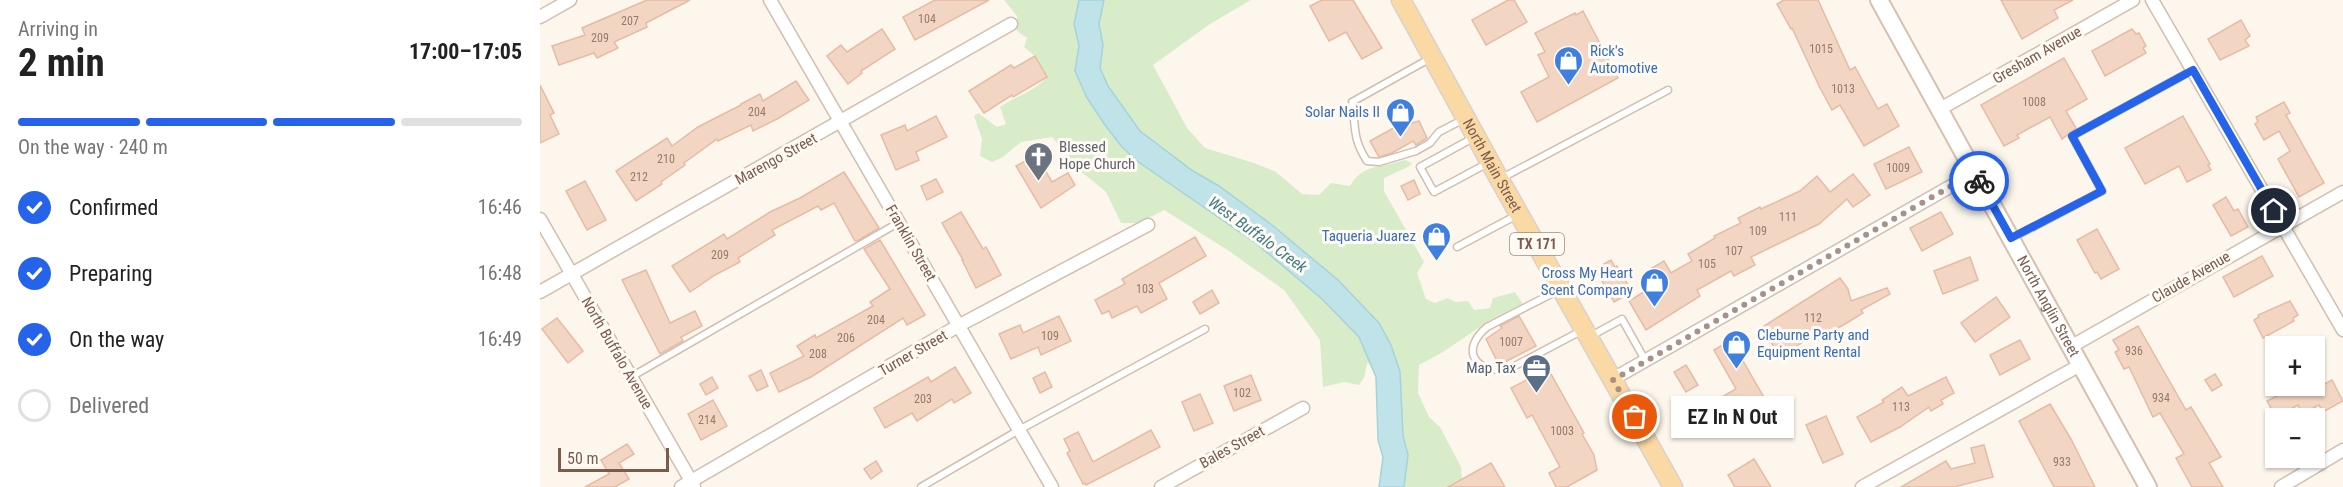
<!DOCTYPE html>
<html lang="en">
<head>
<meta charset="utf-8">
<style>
	:root { --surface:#fff; --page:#f6f6f6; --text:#222; --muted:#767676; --line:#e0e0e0; --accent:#2563eb }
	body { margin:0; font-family:"Roboto Condensed",sans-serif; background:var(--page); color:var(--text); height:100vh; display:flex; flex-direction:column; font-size:22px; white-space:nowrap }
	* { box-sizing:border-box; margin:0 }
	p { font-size:20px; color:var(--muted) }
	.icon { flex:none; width:33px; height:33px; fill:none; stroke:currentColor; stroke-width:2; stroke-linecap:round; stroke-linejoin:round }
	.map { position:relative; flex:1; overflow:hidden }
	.drawer { display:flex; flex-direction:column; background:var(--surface); width:540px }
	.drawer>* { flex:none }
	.controls { position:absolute; left:1725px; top:336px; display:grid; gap:12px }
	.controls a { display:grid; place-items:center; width:60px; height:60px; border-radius:0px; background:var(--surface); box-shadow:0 2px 4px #0004; font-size:30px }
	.scale { position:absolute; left:18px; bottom:15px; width:111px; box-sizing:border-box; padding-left:6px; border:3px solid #7a5c4d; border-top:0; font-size:16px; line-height:21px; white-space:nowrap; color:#7a5c4d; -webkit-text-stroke:4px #fffaf3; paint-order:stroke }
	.pin { position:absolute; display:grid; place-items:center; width:51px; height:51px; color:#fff; margin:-26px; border:3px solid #fff; border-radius:50%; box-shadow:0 2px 6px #0007 }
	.courier { position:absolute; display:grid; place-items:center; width:60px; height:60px; margin:-30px; border:4px solid #2563eb; border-radius:50%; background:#fff; color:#222; box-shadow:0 2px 8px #0007 }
	.bubble { position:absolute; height:42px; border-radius:0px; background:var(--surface); box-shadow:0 2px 4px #0004; font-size:20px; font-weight:700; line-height:42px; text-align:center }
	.head em { font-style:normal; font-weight:700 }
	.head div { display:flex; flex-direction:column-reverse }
	.head { display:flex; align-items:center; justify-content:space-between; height:102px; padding:0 18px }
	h1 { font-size:39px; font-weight:700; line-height:45px }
	.bar { display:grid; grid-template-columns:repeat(4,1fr); gap:9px 6px; align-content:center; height:72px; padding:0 18px }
	.bar i { height:8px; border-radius:4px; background:var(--line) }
	.bar .on { background:var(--accent) }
	.bar p { grid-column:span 4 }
	ol { padding:0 18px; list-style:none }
	li { display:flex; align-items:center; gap:18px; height:66px }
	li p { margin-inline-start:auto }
	li .icon { padding:6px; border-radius:50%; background:var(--accent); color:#fff; stroke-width:4 }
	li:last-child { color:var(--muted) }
	li i { width:33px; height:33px; border:3px solid var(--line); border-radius:50% }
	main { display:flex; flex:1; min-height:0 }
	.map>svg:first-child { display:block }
</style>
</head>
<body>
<main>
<section class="drawer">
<div class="head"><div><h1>2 min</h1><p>Arriving in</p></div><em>17:00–17:05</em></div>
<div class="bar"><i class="on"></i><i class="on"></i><i class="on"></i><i></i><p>On the way · 240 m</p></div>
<ol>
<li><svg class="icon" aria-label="check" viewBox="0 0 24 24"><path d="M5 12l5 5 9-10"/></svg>Confirmed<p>16:46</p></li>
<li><svg class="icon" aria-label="check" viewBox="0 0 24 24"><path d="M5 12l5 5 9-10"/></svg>Preparing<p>16:48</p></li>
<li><svg class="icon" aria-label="check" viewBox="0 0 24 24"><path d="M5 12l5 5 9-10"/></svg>On the way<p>16:49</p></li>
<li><i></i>Delivered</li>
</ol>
</section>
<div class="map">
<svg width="1803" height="487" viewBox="0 0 1803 487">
	<rect width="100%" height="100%" fill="#fdf6ec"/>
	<!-- green -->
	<path fill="#d8ecc9" d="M 464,0 L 711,0 L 670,24 L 613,65 L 647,128 L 665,148 L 714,163 L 736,172 L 762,194 L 779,195 L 791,183 L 810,186 C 823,163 842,168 865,160 L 872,163 L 868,167 L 844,178 L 844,191 L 884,262 L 877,273 L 886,299 L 895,303 L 907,298 L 916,302 L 928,301 L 934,310 L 950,308 L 953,298 L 975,292 L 983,304 L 950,320 L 903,352 L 879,365 L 878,393 L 889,417 L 900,427 L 921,467 L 922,479 L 908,487 L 859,487 L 838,368 L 827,363 L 824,378 L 819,385 L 804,382 L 783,387 L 780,340 L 744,290 L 689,251 L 624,210 L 599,223 L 581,223 L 566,192 L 538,169 L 512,137 L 481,142 L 463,157 L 452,162 L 440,156 L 442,139 L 434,116 L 438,113 L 457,127 L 466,124 L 460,107 C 478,95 492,93 507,77 L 495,56 L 484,47 L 487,38 L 477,31 L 477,16 Z"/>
	<!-- water -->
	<path fill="#bfe3e8" stroke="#a5d3da" stroke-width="1.5" d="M 539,0 L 564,0 L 559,24 L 563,45 L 560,68 L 568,86 L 600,131 L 653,171 L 679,186 L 732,225 L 798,280 L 839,323 L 851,345 L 860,372 L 863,436 L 868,455 L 864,487 L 839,487 L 843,457 L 838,440 L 836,377 L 819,337 L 782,299 L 717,244 L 597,161 L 582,147 L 565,125 L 547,98 L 535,71 L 539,46 L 534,24 Z"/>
	<!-- building -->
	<g fill="#f3d5c3" stroke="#e6bba3" stroke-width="1.5">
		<path d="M 107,0 L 150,0 L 106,23 L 107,27 L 74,42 L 78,48 L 57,58 L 54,53 L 19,65 L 12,46 L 45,35 L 42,28 Z"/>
		<path d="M 395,0 L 449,0 L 375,40 L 363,17 Z"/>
		<path d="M 782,0 L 813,0 L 842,48 L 822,59 L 806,32 L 789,41 L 770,6 Z"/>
		<path d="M 968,0 L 974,0 L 987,22 L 946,45 L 932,20 Z"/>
		<path d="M 1244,0 L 1278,0 L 1310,70 L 1315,67 L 1338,109 L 1347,104 L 1359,126 L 1324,146 L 1300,105 L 1292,110 L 1280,88 L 1252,28 L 1251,29 L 1237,4 Z"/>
		<path d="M 1461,0 L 1533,0 L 1514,10 L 1518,18 L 1482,39 Z"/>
		<path d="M 1043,11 L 1078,78 L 997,122 L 981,92 L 1009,77 L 998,55 L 1005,52 L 995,33 L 1035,13 L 1036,15 Z"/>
		<path d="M 1701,20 L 1710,36 L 1705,40 L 1709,46 L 1680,60 L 1668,39 Z"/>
		<path d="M 342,29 L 355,49 L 321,71 L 322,73 L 308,84 L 287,56 L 301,45 L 307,52 Z"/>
		<path d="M 1592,29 L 1596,34 L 1599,33 L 1606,46 L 1603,48 L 1606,53 L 1565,76 L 1552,51 Z"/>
		<path d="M 495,56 L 507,77 L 473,97 L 472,95 L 444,113 L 429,91 L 471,65 L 474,68 Z"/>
		<path d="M 1524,58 L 1547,99 L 1526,111 L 1536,128 L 1522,139 L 1510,117 L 1477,135 L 1479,138 L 1464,146 L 1441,105 Z"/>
		<path d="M 256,81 L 269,100 L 237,119 L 213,131 L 211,125 L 178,141 L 177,139 L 144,163 L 145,165 L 121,182 L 122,184 L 96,201 L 76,171 L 127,138 L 132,146 L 158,127 L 201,105 L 201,104 L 220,94 L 223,101 Z"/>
		<path d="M 0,85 L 14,113 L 10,115 L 19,134 L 0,143 Z"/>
		<path d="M 1744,102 L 1750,113 L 1746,115 L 1784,183 L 1759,197 L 1738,159 L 1750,151 L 1739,131 L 1724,140 L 1715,124 L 1718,122 L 1716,117 Z"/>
		<path d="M 396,116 L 407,137 L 376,152 L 379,160 L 356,170 L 341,135 L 365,125 L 367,131 Z"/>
		<path d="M 868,116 L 872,123 L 879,121 L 887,138 L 876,145 L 873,141 L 852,153 L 839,157 L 830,141 L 859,125 L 858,122 Z"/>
		<path d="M 1643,116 L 1670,164 L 1668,165 L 1671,170 L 1647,182 L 1639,166 L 1605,184 L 1585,148 Z"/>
		<path d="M 1369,147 L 1382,172 L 1346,189 L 1334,164 Z"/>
		<path d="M 496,155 L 512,182 L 528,173 L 535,185 L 501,208 L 476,166 Z"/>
		<path d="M 304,172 L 339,228 L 319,240 L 315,241 L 294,203 L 281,210 L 278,206 L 232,230 L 235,235 L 198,258 L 200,262 L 175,275 L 150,292 L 132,266 L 184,234 L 187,239 L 230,212 L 260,198 Z"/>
		<path d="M 1313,174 L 1330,195 L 1313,207 L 1307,199 L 1279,224 L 1211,257 L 1215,265 L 1194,276 L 1191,271 L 1157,290 L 1160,296 L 1106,330 L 1089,301 L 1120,282 L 1112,268 L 1124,261 L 1131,273 L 1152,261 L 1148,254 L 1175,238 L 1174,236 L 1201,223 L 1198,218 L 1220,207 L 1221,209 L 1260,191 L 1277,176 L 1290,192 Z"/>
		<path d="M 396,179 L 403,192 L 387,200 L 381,186 Z"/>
		<path d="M 874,180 L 880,194 L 868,200 L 861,186 Z"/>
		<path d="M 45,181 L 66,220 L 47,230 L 26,191 Z"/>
		<path d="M 1686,197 L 1694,211 L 1698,209 L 1708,227 L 1691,236 L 1673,205 Z"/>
		<path d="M 421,212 L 443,249 L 446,247 L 461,275 L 436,288 L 422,260 L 423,260 L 402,223 Z"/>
		<path d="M 1401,212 L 1413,234 L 1382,251 L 1370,228 Z"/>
		<path d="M 1557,229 L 1579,269 L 1561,279 L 1557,272 L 1555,273 L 1537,240 Z"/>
		<path d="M 655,237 L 666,256 L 619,283 L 627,299 L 601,313 L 597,306 L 572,318 L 569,311 L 562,314 L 555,300 L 585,284 L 582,279 Z"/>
		<path d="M 340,240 L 385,315 L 367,325 L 363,318 L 271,377 L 239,392 L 230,373 L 264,356 L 257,346 L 275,335 L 276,338 L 333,306 L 330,302 L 350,289 L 324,249 Z"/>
		<path d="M 1722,256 L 1733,276 L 1694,297 L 1683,277 Z"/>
		<path d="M 1430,257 L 1438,280 L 1403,294 L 1394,271 Z"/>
		<path d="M 1071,260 L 1075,267 L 1077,266 L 1092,292 L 1074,302 L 1055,269 Z"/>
		<path d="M 106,270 L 130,323 L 155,311 L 162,326 L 141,337 L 143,341 L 120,354 L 82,280 Z"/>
		<path d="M 1300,278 L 1308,289 L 1311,301 L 1347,288 L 1350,294 L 1321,310 L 1323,313 L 1305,324 L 1273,342 L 1270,337 L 1241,357 L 1221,328 Z"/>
		<path d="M 672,290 L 679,303 L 660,314 L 653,302 Z"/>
		<path d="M 1456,297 L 1470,317 L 1435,342 L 1421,323 Z"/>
		<path d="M 1750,301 L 1758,315 L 1753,318 L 1754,321 L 1723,338 L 1714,320 L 1719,317 L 1718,315 Z"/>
		<path d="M 519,316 L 531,341 L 501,355 L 498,347 L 471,359 L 459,334 L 480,325 L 483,333 Z"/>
		<path d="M 979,316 L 996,346 L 959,365 L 946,339 L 962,328 L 960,326 Z"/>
		<path d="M 17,318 L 43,351 L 28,363 L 2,329 Z"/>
		<path d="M 1598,326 L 1646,410 L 1651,407 L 1681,457 L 1669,463 L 1683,487 L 1652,487 L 1636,458 L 1644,454 L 1620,413 L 1613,417 L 1589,367 L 1584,369 L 1575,352 L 1579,350 L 1573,340 Z"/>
		<path d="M 1191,340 L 1226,401 L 1209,410 L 1211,414 L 1182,430 L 1168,405 L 1196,389 L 1174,350 Z"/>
		<path d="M 1480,340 L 1490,359 L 1460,375 L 1450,355 Z"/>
		<path d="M 1146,365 L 1158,385 L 1146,392 L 1134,372 Z"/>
		<path d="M 415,367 L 431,393 L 414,403 L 412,399 L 377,421 L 372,413 L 345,428 L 334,408 L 388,377 L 391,382 Z"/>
		<path d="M 221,370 L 228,386 L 217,391 L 209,376 Z"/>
		<path d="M 505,372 L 512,387 L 500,393 L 493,378 Z"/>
		<path d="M 998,374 L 1001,380 L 1011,374 L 1044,433 L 1042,434 L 1054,455 L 1057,470 L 1027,487 L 1016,487 L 1009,473 L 1020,467 L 992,415 L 987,418 L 971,388 Z"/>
		<path d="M 1675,374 L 1682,385 L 1672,391 L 1665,380 Z"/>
		<path d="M 711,375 L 721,400 L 694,411 L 684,386 Z"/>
		<path d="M 172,377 L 178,388 L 166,395 L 160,384 Z"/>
		<path d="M 1406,377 L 1414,393 L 1401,400 L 1403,404 L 1391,411 L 1389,407 L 1360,427 L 1331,442 L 1317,417 L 1344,402 L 1342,400 L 1362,387 L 1368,396 Z"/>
		<path d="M 1792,380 L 1803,401 L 1783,412 L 1779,405 L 1762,414 L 1758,405 L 1736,417 L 1727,401 L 1756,386 L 1758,386 L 1764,395 Z"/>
		<path d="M 660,394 L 673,423 L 654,431 L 642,402 Z"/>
		<path d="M 173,400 L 187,426 L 161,440 L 148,414 Z"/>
		<path d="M 1510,404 L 1531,439 L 1555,487 L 1514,487 L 1479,421 Z"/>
		<path d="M 1286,416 L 1303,454 L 1283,463 L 1266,425 Z"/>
		<path d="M 611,430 L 620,447 L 546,485 L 545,483 L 543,484 L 527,453 L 530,451 L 524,439 L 538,432 L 553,462 Z"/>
		<path d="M 87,444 L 94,454 L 79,463 L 89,479 L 75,487 L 45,487 L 69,474 L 61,460 Z"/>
		<path d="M 1444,445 L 1453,477 L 1414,487 L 1361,487 L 1406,461 L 1411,469 L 1435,463 L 1431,448 Z"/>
		<path d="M 1214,459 L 1231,487 L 1195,487 L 1188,475 Z"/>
		<path d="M 336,461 L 342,471 L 331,479 L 324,469 Z"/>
		<path d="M 951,463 L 965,487 L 908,487 Z"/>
	</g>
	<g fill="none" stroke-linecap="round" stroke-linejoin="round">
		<defs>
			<g id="lane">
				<path d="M 889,59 L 812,102 C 816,127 812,138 827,161 L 839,162 L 876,151 L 890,143 L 899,132 L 924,119"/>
				<path d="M 933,138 L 880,167 L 894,192 L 948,163"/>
				<path d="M 960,179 L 1128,90"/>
				<path d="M 1472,238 L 1562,191 L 1532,136 L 1653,70"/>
				<path d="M 917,247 L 977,215"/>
				<path d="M 1019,290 L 947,327 C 920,350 934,372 967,370 L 1041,331"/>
				<path d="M 1051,336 L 1082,319 L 1105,360"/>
				<path d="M 91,377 L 358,223"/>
				<path d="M 381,487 L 479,430 L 665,329"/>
			</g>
			<g id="street">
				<path d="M 230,0 L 512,487"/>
				<path d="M 1612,0 L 1803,330"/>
				<path d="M 0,17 L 30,0"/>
				<path d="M 1400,109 L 1593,0"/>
				<path d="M 0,219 L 154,486"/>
				<path d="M 0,292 L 471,24"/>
				<path d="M 1532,346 L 1803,192"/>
				<path d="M 1073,379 L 1434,173"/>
				<path d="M 141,487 L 418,326 L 608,225"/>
				<path d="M 621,487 L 763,408"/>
				<path d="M 1322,487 L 1542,364"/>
				<path d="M 1741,487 L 1803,450"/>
			</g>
			<g id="secondary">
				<path id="s1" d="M 1339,0 L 1608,487"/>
			</g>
			<g id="primary">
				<path id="s2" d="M 861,0 L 957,175 L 1133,487"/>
			</g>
		</defs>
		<!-- lane casing -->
		<use href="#lane" stroke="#d1beb0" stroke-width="9"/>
		<!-- street casing -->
		<use href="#street" stroke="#d1beb0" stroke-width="15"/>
		<!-- secondary casing -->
		<use href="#secondary" stroke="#d6c0b0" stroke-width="20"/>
		<!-- primary casing -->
		<use href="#primary" stroke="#dad1cd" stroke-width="21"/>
		<!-- lane -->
		<use href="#lane" stroke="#fff" stroke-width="6"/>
		<!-- street -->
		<use href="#street" stroke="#fff" stroke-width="12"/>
		<!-- secondary -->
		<use href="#secondary" stroke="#fff" stroke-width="16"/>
		<!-- primary -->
		<use href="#primary" stroke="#fbd9a5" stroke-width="18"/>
	</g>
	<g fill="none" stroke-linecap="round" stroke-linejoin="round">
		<!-- done -->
		<path stroke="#a89285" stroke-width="6" stroke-dasharray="0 10.8" d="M 1095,417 L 1073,380 L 1434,173 L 1439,181"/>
		<!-- route -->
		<path stroke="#2563eb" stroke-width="8" d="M 1439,181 L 1471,238 L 1562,191 L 1532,136 L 1653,70 L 1734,211"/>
	</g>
	<!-- icons -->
	<defs>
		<symbol id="shop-pin" viewBox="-11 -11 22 30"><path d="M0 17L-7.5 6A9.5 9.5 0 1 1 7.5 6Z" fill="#3f7fe0" stroke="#fffaf3"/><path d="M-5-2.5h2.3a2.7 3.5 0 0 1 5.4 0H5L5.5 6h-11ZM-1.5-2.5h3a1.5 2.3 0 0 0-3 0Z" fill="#fff"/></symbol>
		<symbol id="church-pin" viewBox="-11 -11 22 30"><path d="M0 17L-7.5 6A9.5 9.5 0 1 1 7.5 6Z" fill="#6b7280" stroke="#fffaf3"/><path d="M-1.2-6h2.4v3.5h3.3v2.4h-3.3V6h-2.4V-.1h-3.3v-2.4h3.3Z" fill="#fff"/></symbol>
		<symbol id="office-pin" viewBox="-11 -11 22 30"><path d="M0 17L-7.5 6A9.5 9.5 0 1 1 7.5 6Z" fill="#5c6f8a" stroke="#fffaf3"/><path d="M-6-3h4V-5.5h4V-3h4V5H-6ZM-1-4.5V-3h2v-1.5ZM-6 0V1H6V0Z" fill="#fff"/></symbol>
	</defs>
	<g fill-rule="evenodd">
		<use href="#shop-pin" x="1012" y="44" width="33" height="45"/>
		<use href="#shop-pin" x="844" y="96" width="33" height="45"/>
		<use href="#church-pin" x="482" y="140" width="33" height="45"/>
		<use href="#shop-pin" x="880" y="220" width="33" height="45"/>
		<use href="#shop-pin" x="1098" y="266" width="33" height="45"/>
		<use href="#shop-pin" x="1180" y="328" width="33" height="45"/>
		<use href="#office-pin" x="980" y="352" width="33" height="45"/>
	</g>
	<g text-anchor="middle" stroke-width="6" stroke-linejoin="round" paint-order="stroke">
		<!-- number labels -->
		<g font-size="12" fill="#987a6a">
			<text x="387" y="23">104</text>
			<text x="90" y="25">207</text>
			<text x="60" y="42">209</text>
			<text x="1281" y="53">1015</text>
			<text x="1303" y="93">1013</text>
			<text x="1494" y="106">1008</text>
			<text x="217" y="116">204</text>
			<text x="126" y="163">210</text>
			<text x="1358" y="172">1009</text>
			<text x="99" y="181">212</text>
			<text x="1248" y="221">111</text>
			<text x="1218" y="235">109</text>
			<text x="1194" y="255">107</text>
			<text x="180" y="259">209</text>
			<text x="1167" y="268">105</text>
			<text x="605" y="293">103</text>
			<text x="1273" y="322">112</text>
			<text x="336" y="324">204</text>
			<text x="510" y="340">109</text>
			<text x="306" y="342">206</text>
			<text x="971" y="346">1007</text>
			<text x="1594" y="355">936</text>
			<text x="278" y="358">208</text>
			<text x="702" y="397">102</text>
			<text x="1621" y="402">934</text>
			<text x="383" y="403">203</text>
			<text x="1361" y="411">113</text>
			<text x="167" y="424">214</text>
			<text x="1022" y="435">1003</text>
			<text x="1522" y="466">933</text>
		</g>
		<!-- shield labels -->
		<rect fill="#fffaf3" stroke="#a28b7f" stroke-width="1.5" x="970" y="233" width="54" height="22" rx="4.5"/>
		<g font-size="14" font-weight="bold" fill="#7a5c4d">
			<text x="997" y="249">TX 171</text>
		</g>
		<!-- shop labels -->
		<g font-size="15" fill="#366cbe" stroke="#fffaf3" text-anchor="end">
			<text x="1050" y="56" text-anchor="start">Rick's<tspan x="1050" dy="17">Automotive</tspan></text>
			<text x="840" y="117">Solar Nails II</text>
			<text x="876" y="241">Taqueria Juarez</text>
			<text x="1093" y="278">Cross My Heart<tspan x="1093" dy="17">Scent Company</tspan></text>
			<text x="1217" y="340" text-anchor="start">Cleburne Party and<tspan x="1217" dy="17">Equipment Rental</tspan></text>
		</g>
		<!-- street labels -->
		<g font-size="15" fill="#7a5c4d" stroke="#fffaf3">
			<text transform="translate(1497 55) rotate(-30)" y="5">Gresham Avenue</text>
			<text transform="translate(236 159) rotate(-29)" y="5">Marengo Street</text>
			<text dy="5" stroke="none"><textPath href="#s2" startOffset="189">North Main Street</textPath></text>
			<text transform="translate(371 243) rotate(60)" y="5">Franklin Street</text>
			<text transform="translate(1651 277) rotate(-30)" y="5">Claude Avenue</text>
			<text dy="5" stroke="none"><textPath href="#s1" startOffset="350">North Anglin Street</textPath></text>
			<text transform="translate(77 353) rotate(60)" y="5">North Buffalo Avenue</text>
			<text transform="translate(373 353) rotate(-30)" y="5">Turner Street</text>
			<text transform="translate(692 447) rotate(-29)" y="5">Bales Street</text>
		</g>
		<!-- worship labels -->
		<g font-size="15" fill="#5b616d" stroke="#fffaf3" text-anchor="start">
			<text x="519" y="152">Blessed<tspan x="519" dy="17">Hope Church</tspan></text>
		</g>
		<!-- service labels -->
		<g font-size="15" fill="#4e5e75" stroke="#fffaf3" text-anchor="end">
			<text x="976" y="373">Map Tax</text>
		</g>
		<!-- water labels -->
		<g font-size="16" font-style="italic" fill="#437c86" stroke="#fffaf3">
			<text transform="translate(718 234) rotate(36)" y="6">West Buffalo Creek</text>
		</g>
	</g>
</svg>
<div class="controls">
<a>+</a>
<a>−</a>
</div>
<div class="scale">50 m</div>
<div class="pin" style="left:1095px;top:417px;background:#ea580c"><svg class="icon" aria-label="bag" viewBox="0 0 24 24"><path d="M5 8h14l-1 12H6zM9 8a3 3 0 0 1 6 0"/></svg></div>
<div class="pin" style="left:1734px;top:211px;background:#1f2937"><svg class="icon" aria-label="home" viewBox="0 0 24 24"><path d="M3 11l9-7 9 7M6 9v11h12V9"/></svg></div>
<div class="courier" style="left:1439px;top:181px"><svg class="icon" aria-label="bike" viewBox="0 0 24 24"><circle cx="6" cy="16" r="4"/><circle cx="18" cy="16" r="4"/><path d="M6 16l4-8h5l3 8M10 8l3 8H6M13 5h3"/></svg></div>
<div class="bubble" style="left:1131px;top:396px;width:123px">EZ In N Out</div>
</div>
</main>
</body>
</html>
